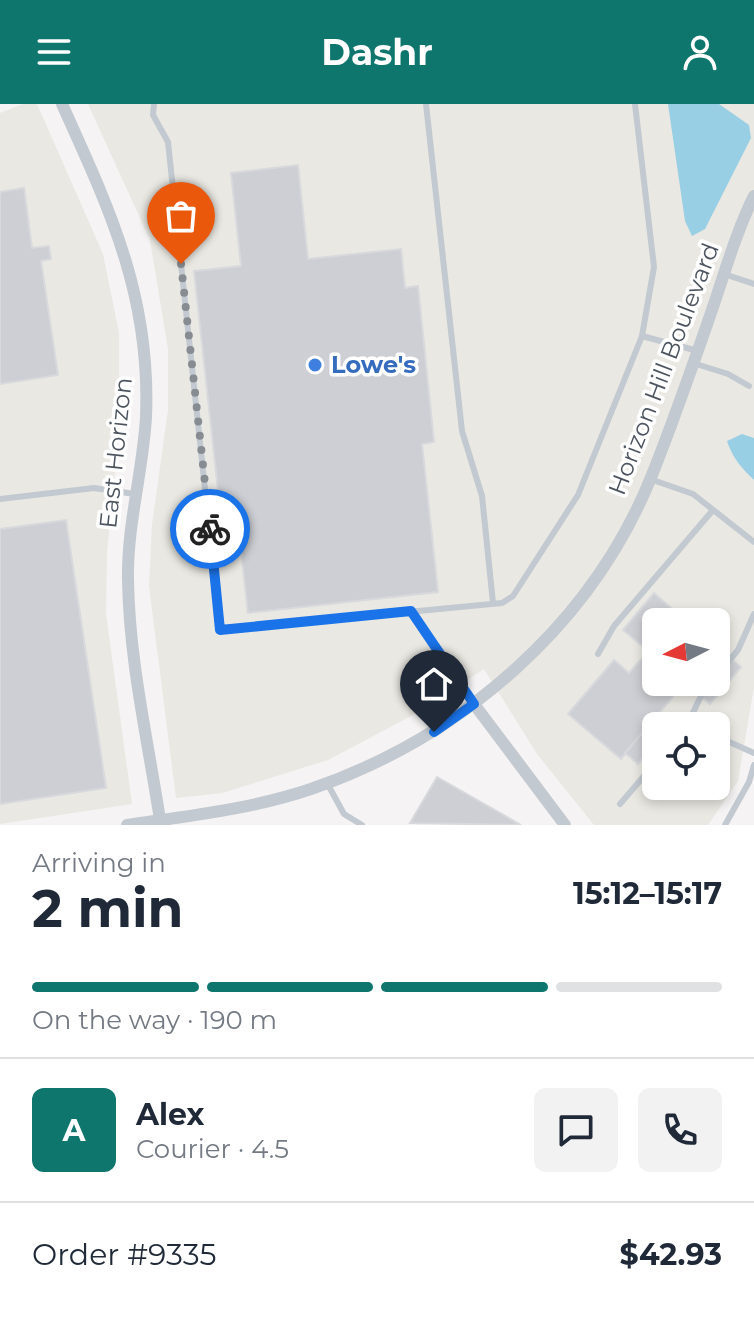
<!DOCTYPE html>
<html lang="en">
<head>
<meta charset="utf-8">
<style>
	:root { --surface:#fff; --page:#f2f2f3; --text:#1f2937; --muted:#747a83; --line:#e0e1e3; --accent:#0f766e }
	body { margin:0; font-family:Montserrat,sans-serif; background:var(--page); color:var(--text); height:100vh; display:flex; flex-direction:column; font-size:30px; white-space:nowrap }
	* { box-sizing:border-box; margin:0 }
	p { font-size:26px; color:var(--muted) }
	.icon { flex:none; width:44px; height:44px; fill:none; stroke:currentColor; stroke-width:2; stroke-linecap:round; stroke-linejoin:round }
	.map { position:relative; height:721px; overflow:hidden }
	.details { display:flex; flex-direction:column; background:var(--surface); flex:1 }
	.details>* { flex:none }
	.needle { width:52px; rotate:264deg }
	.fabs { position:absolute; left:642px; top:504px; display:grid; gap:16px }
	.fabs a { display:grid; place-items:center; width:88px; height:88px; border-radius:12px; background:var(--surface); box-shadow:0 4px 12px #0003; font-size:40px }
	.pin { position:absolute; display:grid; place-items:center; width:68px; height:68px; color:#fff; margin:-82px -34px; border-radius:50% 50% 50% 0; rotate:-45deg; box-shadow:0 0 8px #0007 }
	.pin .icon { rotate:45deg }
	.courier { position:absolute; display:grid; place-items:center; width:80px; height:80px; margin:-40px; border:6px solid #1a73e8; border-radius:50%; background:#fff; color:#222; box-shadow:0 2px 10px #0007 }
	.overview em { font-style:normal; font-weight:700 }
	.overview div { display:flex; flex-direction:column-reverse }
	.overview { display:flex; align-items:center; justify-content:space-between; height:136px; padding:0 32px }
	h1 { font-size:52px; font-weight:700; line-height:60px }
	.bar { display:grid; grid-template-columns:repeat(4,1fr); gap:12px 8px; align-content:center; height:96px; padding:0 32px }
	.bar i { height:10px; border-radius:6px; background:var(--line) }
	.bar .selected { background:var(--accent) }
	.bar p { grid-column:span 4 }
	.line { display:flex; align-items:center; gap:20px; padding:0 32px; border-top:2px solid var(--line) }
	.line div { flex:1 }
	.round { display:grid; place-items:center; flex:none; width:84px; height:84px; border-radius:12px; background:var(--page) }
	header { display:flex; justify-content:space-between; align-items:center; height:104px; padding:0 32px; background:var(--accent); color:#fff; font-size:36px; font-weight:700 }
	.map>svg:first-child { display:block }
</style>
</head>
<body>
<header><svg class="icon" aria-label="menu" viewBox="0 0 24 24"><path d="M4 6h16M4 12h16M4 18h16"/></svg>Dashr<svg class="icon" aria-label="person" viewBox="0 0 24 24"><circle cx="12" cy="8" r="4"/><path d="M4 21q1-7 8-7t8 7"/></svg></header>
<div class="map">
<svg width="754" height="721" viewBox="0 0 754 721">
	<rect width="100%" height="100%" fill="#f5f3f3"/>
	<!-- commercial -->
	<g fill="#eae8e2" fill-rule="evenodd">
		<path d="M 23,0 L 37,0 L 103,150 L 119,229 L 119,324 L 107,450 L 106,510 L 132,700 L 0,720 L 0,9 Z"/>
		<path d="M 88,0 L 754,0 L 754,583 L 738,677 L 708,721 L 594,721 L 537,650 L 484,565 L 413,611 L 328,656 L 222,689 L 176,694 L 149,482 L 152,421 L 168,306 L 168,245 L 150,136 ZM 656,518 L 716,518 L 716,578 L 656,578 ZM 656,622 L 716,622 L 716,682 L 656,682 Z"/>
	</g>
	<!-- water -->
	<g fill="#98cfe5">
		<path d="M 668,0 L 719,0 L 749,21 L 751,34 L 705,125 L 692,132 L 685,117 Z"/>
		<path d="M 742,330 L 754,334 L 754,376 C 742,365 732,353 727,337 Z"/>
	</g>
	<!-- building -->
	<g fill="#cdcfd4" stroke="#d7d9dd" stroke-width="2">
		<path d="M 298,61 L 308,155 L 401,145 L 405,184 L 418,182 L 434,338 L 422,340 L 438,488 L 248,509 L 239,430 L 223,432 L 194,167 L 241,162 L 231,69 Z"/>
		<path d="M 24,84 L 32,144 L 49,142 L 51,155 L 41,157 L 58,271 L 0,280 L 0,88 Z"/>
		<path d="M 66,416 L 106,684 L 0,700 L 0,425 Z"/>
		<path d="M 654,489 L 679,511 L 673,518 L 656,518 L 656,538 L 648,547 L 623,526 Z"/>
		<path d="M 681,508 L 693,518 L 673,518 Z"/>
		<path d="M 656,538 L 656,578 L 685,578 L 621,655 L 568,610 L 614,556 L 629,569 Z"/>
		<path d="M 716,542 L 741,563 L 710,600 L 685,578 L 716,578 Z"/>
		<path d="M 656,613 L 667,622 L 656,622 L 656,639 L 638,660 L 625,649 Z"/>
		<path d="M 437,673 L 521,721 L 410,719 Z"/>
	</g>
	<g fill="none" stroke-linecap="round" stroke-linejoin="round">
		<!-- service -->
		<g stroke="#c2c9d0" stroke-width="6">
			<path d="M 154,0 L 153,11 L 168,38 L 220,526 L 502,499 L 513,492 L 578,391 L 642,232 L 654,163 L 635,0"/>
			<path d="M 426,0 L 462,327 L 482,392 L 493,499"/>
			<path d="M 724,170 L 754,180"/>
			<path d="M 642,232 L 698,247"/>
			<path d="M 693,259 L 728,270 L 749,282"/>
			<path d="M 650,375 L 693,390 L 754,438"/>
			<path d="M 0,395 L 94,384 L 135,390"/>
			<path d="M 411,507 L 474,600"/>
			<path d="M 598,550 L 614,522 L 713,406"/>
			<path d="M 716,572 L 738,546 L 754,510"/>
			<path d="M 693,611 L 704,622"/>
			<path d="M 685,622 C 697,606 696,595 711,578"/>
			<path d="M 716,632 L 754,649"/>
			<path d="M 327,679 L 344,710 L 362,721"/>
			<path d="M 620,700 L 656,658"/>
			<path d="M 725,721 L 749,678 L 754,661"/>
		</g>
		<!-- minor -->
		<g stroke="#c2c9d0" stroke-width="12">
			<path d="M 62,0 C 110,106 151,193 146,313 C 143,367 127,421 128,475 C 129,556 148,637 160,716"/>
			<path d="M 474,600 L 565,721"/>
			<path d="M 127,721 C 188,712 252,705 311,685 C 462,633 592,521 652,371 C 674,316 693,261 712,206 C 725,168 736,128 754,92"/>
		</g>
	</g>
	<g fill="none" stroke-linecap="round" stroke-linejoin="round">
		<!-- done -->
		<path stroke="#878c93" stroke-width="8" stroke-dasharray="0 14.4" d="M 181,160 L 210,425"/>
		<!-- route -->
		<path stroke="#1a73e8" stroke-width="10" d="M 210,425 L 220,526 L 411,507 L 474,600 L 434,628"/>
	</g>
	<!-- markers -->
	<circle fill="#3f7fe0" stroke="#fff" stroke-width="3" cx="315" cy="261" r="8"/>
	<g text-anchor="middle" stroke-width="7" stroke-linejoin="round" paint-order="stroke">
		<!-- shop labels -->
		<g font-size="24" font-weight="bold" fill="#366cbe" stroke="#fff" text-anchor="start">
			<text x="331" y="269">Lowe's</text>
		</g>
		<!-- street labels -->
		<g font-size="24" fill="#4c545f" stroke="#fff">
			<text transform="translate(664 265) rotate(-69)" y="8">Horizon Hill Boulevard</text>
			<text transform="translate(116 349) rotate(-84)" y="8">East Horizon</text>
		</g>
	</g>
</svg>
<div class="fabs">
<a><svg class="needle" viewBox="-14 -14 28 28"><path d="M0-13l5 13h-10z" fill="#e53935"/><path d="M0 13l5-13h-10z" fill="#747a83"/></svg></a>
<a><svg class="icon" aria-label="locate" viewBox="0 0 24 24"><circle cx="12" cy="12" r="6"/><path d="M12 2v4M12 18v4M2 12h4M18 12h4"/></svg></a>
</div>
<div class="pin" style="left:181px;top:160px;background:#ea580c"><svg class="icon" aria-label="bag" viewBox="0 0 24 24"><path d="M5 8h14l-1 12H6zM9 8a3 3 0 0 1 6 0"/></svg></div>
<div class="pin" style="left:434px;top:628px;background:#1f2937"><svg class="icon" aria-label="home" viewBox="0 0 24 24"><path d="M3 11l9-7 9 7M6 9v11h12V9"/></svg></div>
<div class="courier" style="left:210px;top:425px"><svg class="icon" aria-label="bike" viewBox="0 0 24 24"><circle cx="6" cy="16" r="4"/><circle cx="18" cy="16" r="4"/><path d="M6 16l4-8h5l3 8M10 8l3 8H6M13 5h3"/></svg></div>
</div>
<section class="details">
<div class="overview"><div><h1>2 min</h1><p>Arriving in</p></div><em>15:12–15:17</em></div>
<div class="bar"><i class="selected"></i><i class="selected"></i><i class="selected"></i><i></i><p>On the way · 190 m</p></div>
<div class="line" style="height:144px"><b class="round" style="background:var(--accent);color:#fff">A</b><div><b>Alex</b><p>Courier · 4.5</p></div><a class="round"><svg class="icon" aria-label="chat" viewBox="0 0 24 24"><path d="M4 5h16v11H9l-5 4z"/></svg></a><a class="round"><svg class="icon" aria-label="phone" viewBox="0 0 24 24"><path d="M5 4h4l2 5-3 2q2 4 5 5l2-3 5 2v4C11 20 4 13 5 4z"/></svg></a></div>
<div class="line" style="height:104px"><div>Order #9335</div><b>$42.93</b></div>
</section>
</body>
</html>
